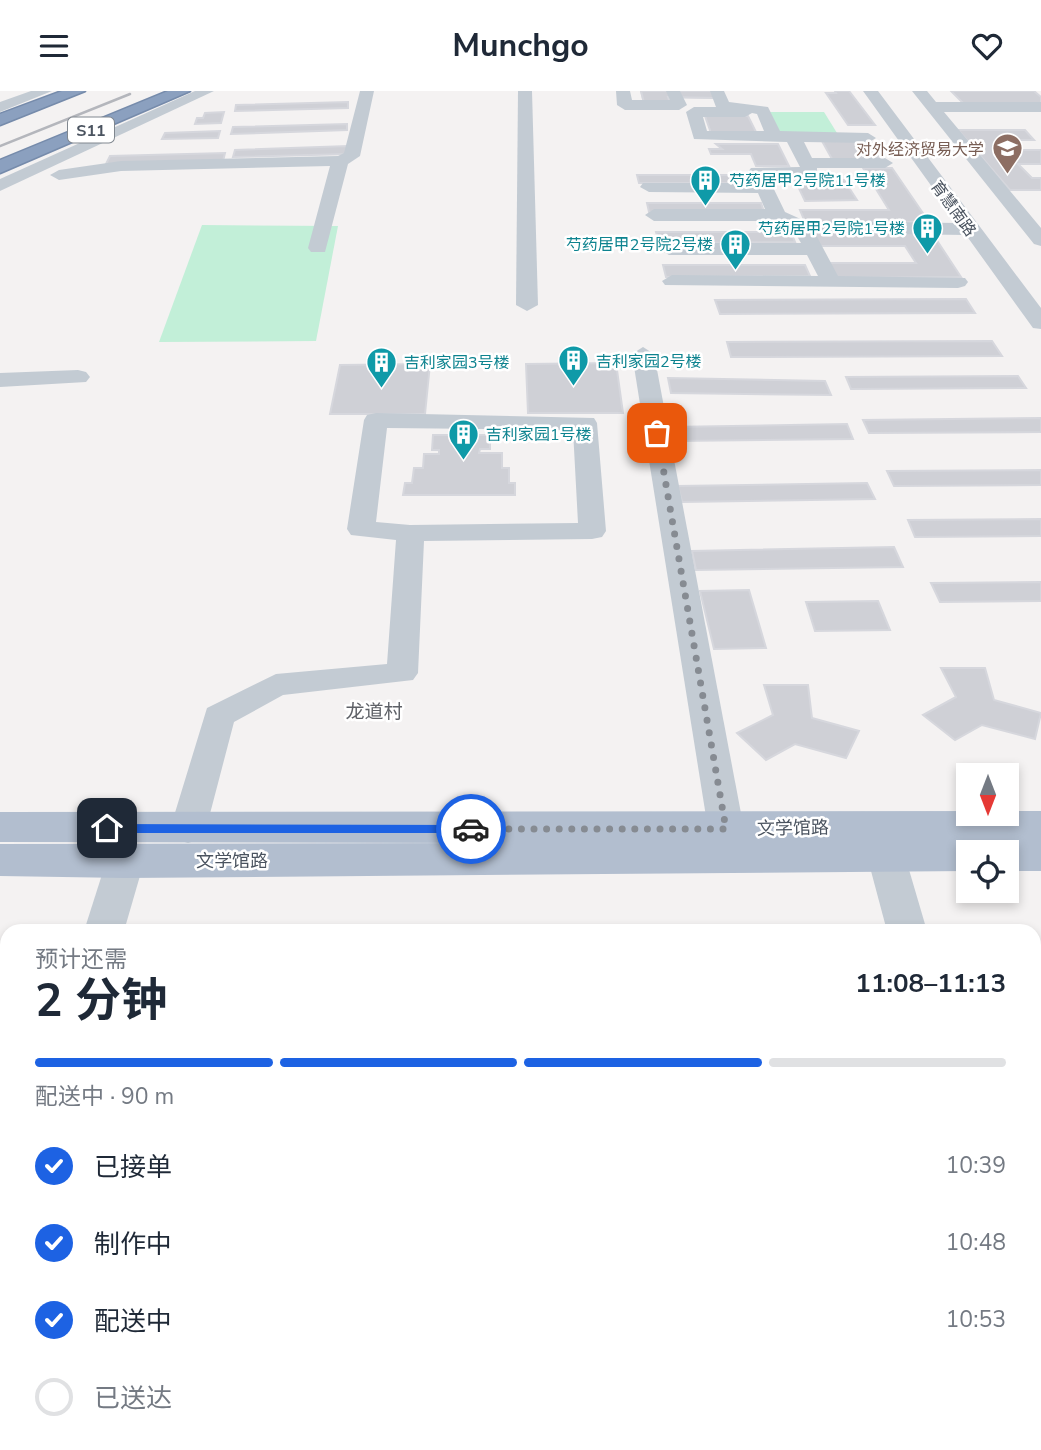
<!DOCTYPE html>
<html lang="zh">
<head>
<meta charset="utf-8">
<style>
	:root { --surface:#fff; --page:#f6f6f7; --text:#1f2937; --muted:#747a83; --line:#e0e1e3; --accent:#1d62e3 }
	body { margin:0; font-family:"Nunito Sans","Noto Sans SC",sans-serif; background:var(--page); color:var(--text); height:100vh; display:flex; flex-direction:column; font-size:26px; white-space:nowrap }
	* { box-sizing:border-box; margin:0 }
	p { font-size:23px; color:var(--muted) }
	.icon { flex:none; width:38px; height:38px; fill:none; stroke:currentColor; stroke-width:2; stroke-linecap:round; stroke-linejoin:round }
	.map { position:relative; flex:1; overflow:hidden }
	.sheet { position:absolute; left:0px; top:833px; width:1041px; height:527px; display:flex; flex-direction:column; background:var(--surface); border-radius:21px 21px 0 0; box-shadow:0 4px 10px #0003 }
	.sheet>* { flex:none }
	.needle { width:46px; rotate:180deg }
	.buttons { position:absolute; left:956px; top:672px; display:grid; gap:14px }
	.buttons a { display:grid; place-items:center; width:63px; height:63px; border-radius:0px; background:var(--surface); box-shadow:0 4px 10px #0003; font-size:35px }
	.pin { position:absolute; display:grid; place-items:center; width:60px; height:60px; color:#fff; margin:-30px; border-radius:14px; box-shadow:0 4px 10px #0006 }
	.courier { position:absolute; display:grid; place-items:center; width:70px; height:70px; margin:-35px; border:5px solid #1d62e3; border-radius:50%; background:#fff; color:#222; box-shadow:0 2px 9px #0007 }
	.overview em { font-style:normal; font-weight:700 }
	.overview div { display:flex; flex-direction:column-reverse }
	.overview { display:flex; align-items:center; justify-content:space-between; height:119px; padding:0 35px }
	h1 { font-size:46px; font-weight:700; line-height:52px }
	.bar { display:grid; grid-template-columns:repeat(4,1fr); gap:10px 7px; align-content:center; height:84px; padding:0 35px }
	.bar i { height:9px; border-radius:5px; background:var(--line) }
	.bar .active { background:var(--accent) }
	.bar p { grid-column:span 4 }
	ol { padding:0 35px; list-style:none }
	li { display:flex; align-items:center; gap:21px; height:77px }
	li p { margin-inline-start:auto }
	li .icon { padding:7px; border-radius:50%; background:var(--accent); color:#fff; stroke-width:4 }
	li:last-child { color:var(--muted) }
	li i { width:38px; height:38px; border:4px solid var(--line); border-radius:50% }
	header { display:flex; justify-content:space-between; align-items:center; height:91px; padding:0 35px; background:var(--surface); font-size:32px; font-weight:700 }
	.map>svg:first-child { display:block }
</style>
</head>
<body>
<header><svg class="icon" aria-label="menu" viewBox="0 0 24 24"><path d="M4 6h16M4 12h16M4 18h16"/></svg>Munchgo<svg class="icon" aria-label="heart" viewBox="0 0 24 24"><path d="M12 20l-8-8c-3-5 5-10 8-4 3-6 11-1 8 4z"/></svg></header>
<div class="map">
<svg width="1041" height="1359" viewBox="0 0 1041 1359">
	<rect width="100%" height="100%" fill="#f4f2f2"/>
	<!-- green -->
	<g fill="#c2efd8">
		<path d="M 766,21 L 824,21 L 837,42 L 776,43 Z"/>
		<path d="M 202,134 L 338,135 L 316,250 L 159,251 Z"/>
	</g>
	<!-- building -->
	<g fill="#cfd0d6" stroke="#d6d7dd" stroke-width="2">
		<path d="M 641,0 L 713,0 L 716,7 L 668,6 L 670,12 L 644,12 Z"/>
		<path d="M 641,0 L 713,0 L 716,7 L 668,6 L 670,12 L 644,12 Z"/>
		<path d="M 835,0 L 849,0 L 875,34 L 848,34 L 826,2 L 836,2 Z"/>
		<path d="M 951,0 L 1034,0 L 1041,6 L 1041,13 L 965,14 Z"/>
		<path d="M 348,11 L 348,17 L 235,20 L 236,14 Z"/>
		<path d="M 224,21 L 221,32 L 195,33 L 197,27 L 203,27 L 205,22 Z"/>
		<path d="M 705,25 L 748,25 L 756,41 L 711,42 Z"/>
		<path d="M 347,33 L 347,39 L 231,43 L 233,36 Z"/>
		<path d="M 958,39 L 1025,39 L 1034,49 L 996,49 L 1005,59 L 1041,59 L 1041,73 L 1018,73 L 1032,87 L 1041,87 L 1041,99 L 1010,99 Z"/>
		<path d="M 220,40 L 218,47 L 162,48 L 165,42 Z"/>
		<path d="M 822,50 L 867,50 L 880,68 L 832,68 Z"/>
		<path d="M 716,53 L 778,53 L 789,75 L 756,75 L 751,63 L 711,63 L 709,58 L 722,58 Z"/>
		<path d="M 348,55 L 348,63 L 233,66 L 235,59 Z"/>
		<path d="M 225,62 L 223,70 L 106,73 L 110,65 Z"/>
		<path d="M 863,77 L 892,77 L 929,131 L 805,131 L 800,119 L 889,119 Z"/>
		<path d="M 637,84 L 746,84 L 749,92 L 639,92 Z"/>
		<path d="M 795,89 L 844,89 L 857,109 L 805,110 Z"/>
		<path d="M 647,112 L 761,112 L 764,121 L 649,121 Z"/>
		<path d="M 656,141 L 791,141 L 795,151 L 659,152 Z"/>
		<path d="M 809,141 L 932,142 L 961,186 L 836,187 L 829,172 L 916,172 L 905,155 L 818,155 Z"/>
		<path d="M 663,174 L 805,174 L 810,185 L 666,186 Z"/>
		<path d="M 966,208 L 975,222 L 720,223 L 715,209 Z"/>
		<path d="M 992,250 L 1002,265 L 731,266 L 727,251 Z"/>
		<path d="M 616,272 L 623,322 L 528,322 L 526,273 Z"/>
		<path d="M 430,273 L 425,323 L 330,323 L 340,274 Z"/>
		<path d="M 1018,285 L 1026,297 L 851,298 L 846,286 Z"/>
		<path d="M 668,287 L 825,290 L 831,304 L 671,302 Z"/>
		<path d="M 1041,327 L 1041,341 L 869,342 L 863,329 Z"/>
		<path d="M 847,333 L 853,348 L 674,350 L 670,336 Z"/>
		<path d="M 433,344 L 490,344 L 490,358 L 480,358 L 479,362 L 502,362 L 502,377 L 509,377 L 509,392 L 515,392 L 515,404 L 403,404 L 405,392 L 412,392 L 414,377 L 423,377 L 424,363 L 439,363 L 439,359 L 432,359 Z"/>
		<path d="M 1041,379 L 1041,394 L 894,395 L 887,380 Z"/>
		<path d="M 867,392 L 875,408 L 682,411 L 678,395 Z"/>
		<path d="M 1041,428 L 1041,445 L 915,446 L 908,429 Z"/>
		<path d="M 894,456 L 903,476 L 696,479 L 692,460 Z"/>
		<path d="M 1041,491 L 1041,510 L 940,511 L 931,492 Z"/>
		<path d="M 749,499 L 766,557 L 714,558 L 700,500 Z"/>
		<path d="M 878,510 L 890,539 L 815,540 L 806,511 Z"/>
		<path d="M 941,577 L 985,577 L 994,609 L 1041,622 L 1035,648 L 982,634 L 955,649 L 923,624 L 956,606 Z"/>
		<path d="M 764,594 L 808,594 L 812,627 L 859,640 L 846,667 L 795,653 L 766,669 L 737,642 L 773,624 Z"/>
	</g>
	<g fill="none" stroke-linecap="round" stroke-linejoin="round">
		<defs>
			<g id="highway">
				<path d="M 62,0 L 85,0 L 0,34 L 0,23 Z"/>
				<path d="M 168,0 L 190,0 L 0,82 L 0,69 Z"/>
			</g>
		</defs>
		<!-- highway casing -->
		<use href="#highway" stroke="#768bab" stroke-width="3"/>
		<!-- minor -->
		<g fill="#c3cbd3" fill-rule="evenodd">
			<path d="M 31,0 L 52,0 L 0,21 L 0,11 Z"/>
			<path d="M 195,0 L 214,0 L 0,100 L 0,88 Z"/>
			<path d="M 360,0 L 374,0 L 360,65 L 348,73 L 325,161 L 311,161 L 308,157 L 330,75 L 121,80 L 59,89 L 50,84 L 59,79 L 121,70 L 338,65 L 344,62 Z"/>
			<path d="M 518,0 L 532,0 L 538,214 L 527,220 L 516,214 Z"/>
			<path d="M 616,0 L 630,0 L 632,9 L 670,9 L 666,0 L 680,0 L 687,14 L 679,19 L 625,19 L 617,14 Z"/>
			<path d="M 710,0 L 724,0 L 729,11 L 768,16 L 780,40 L 868,42 L 876,47 L 868,52 L 804,51 L 812,67 L 885,67 L 893,72 L 885,77 L 817,77 L 817,85 L 811,86 L 768,86 L 785,121 L 805,130 L 958,132 L 863,0 L 878,0 L 1041,217 L 1041,238 L 1033,237 L 966,144 L 815,142 L 838,185 L 965,187 L 968,191 L 965,195 L 958,197 L 665,194 L 662,190 L 672,184 L 818,185 L 807,164 L 669,164 L 659,158 L 669,152 L 801,152 L 794,140 L 774,130 L 654,130 L 645,124 L 654,118 L 765,118 L 758,102 L 649,101 L 640,96 L 643,92 L 753,92 L 748,81 L 751,77 L 800,76 L 787,51 L 694,48 L 686,21 L 694,16 L 716,16 ZM 752,22 L 757,23 L 764,40 L 707,40 L 703,26 L 745,26 Z"/>
			<path d="M 912,0 L 927,0 L 936,11 L 1041,11 L 1041,21 L 944,21 L 1041,137 L 1041,155 L 1034,153 Z"/>
			<path d="M 643,256 L 654,263 L 744,738 L 739,748 L 726,752 L 713,748 L 708,738 L 632,263 Z"/>
			<path d="M 78,279 L 86,281 L 90,286 L 86,291 L 0,296 L 0,282 Z"/>
			<path d="M 376,322 L 594,327 L 597,332 L 606,440 L 602,446 L 592,448 L 424,450 L 418,582 L 413,589 L 283,604 L 234,631 L 206,738 L 201,748 L 188,752 L 175,748 L 170,738 L 207,617 L 276,583 L 387,573 L 396,449 L 351,444 L 347,438 L 364,329 L 367,324 ZM 387,337 L 573,339 L 578,432 L 410,434 L 376,431 Z"/>
			<path d="M 886,751 L 899,755 L 905,765 L 927,840 L 887,840 L 867,765 L 873,755 Z"/>
			<path d="M 125,757 L 138,761 L 144,771 L 124,840 L 84,840 L 106,771 L 112,761 Z"/>
			<path d="M 7,1136 L 7,1206 L 0,1209 L 0,1139 Z"/>
			<path d="M 1034,1260 L 1041,1262 L 1041,1336 L 1034,1333 Z"/>
		</g>
		<!-- major -->
		<path fill="#b2becf" fill-rule="evenodd" d="M 1006,720 L 1041,720 L 1041,780 L 1006,780 L 1006,761 L 968,761 L 968,780 L 125,787 L 0,785 L 0,753 L 480,752 L 0,751 L 0,721 ZM 1000,750 L 991,753 L 987,761 L 983,753 L 975,751 Z"/>
		<!-- highway -->
		<use href="#highway" fill="#8ba0bf" fill-rule="evenodd"/>
		<!-- rail -->
		<path stroke="#b4b6bc" stroke-width="2.5" d="M 0,55 L 130,3"/>
	</g>
	<!-- route -->
	<path fill="#1d62e3" d="M 107,733 L 471,734 L 476,738 L 471,742 L 107,742 L 101,737 Z"/>
	<g fill="none" stroke-linecap="round" stroke-linejoin="round">
		<!-- done -->
		<path stroke="#868b92" stroke-width="7" stroke-dasharray="0 12.6" d="M 471,738 L 726,738 L 657,342"/>
	</g>
	<!-- icons -->
	<defs>
		<symbol id="university-pin" viewBox="-11 -11 22 30"><path d="M0 17L-7.5 6A9.5 9.5 0 1 1 7.5 6Z" fill="#8d6e63" stroke="#fff"/><path d="M0-5L7-2L0 1L-7-2ZM-4 1L0 2.5L4 1V4Q0 6-4 4Z" fill="#fff"/></symbol>
		<symbol id="building-pin" viewBox="-11 -11 22 30"><path d="M0 17L-7.5 6A9.5 9.5 0 1 1 7.5 6Z" fill="#0f9aa8" stroke="#fff"/><path d="M-4-6H4V6H1V3H-1V6H-4ZM-2.5-4.3h1.7v1.8h-1.7ZM.8-4.3h1.7v1.8H.8ZM-2.5-1h1.7V.8h-1.7ZM.8-1h1.7V.8H.8Z" fill="#fff"/></symbol>
	</defs>
	<g fill-rule="evenodd">
		<use href="#university-pin" x="990" y="40" width="35" height="47"/>
		<use href="#building-pin" x="688" y="72" width="35" height="47"/>
		<use href="#building-pin" x="910" y="120" width="35" height="47"/>
		<use href="#building-pin" x="718" y="136" width="35" height="47"/>
		<use href="#building-pin" x="556" y="252" width="35" height="47"/>
		<use href="#building-pin" x="364" y="254" width="35" height="47"/>
		<use href="#building-pin" x="446" y="326" width="35" height="47"/>
	</g>
	<g text-anchor="middle" stroke-width="5" stroke-linejoin="round" paint-order="stroke">
		<!-- shield labels -->
		<rect fill="#fff" stroke="#80878f" stroke-width="2" x="68" y="26.5" width="46" height="25" rx="5"/>
		<g font-size="16" font-weight="bold" fill="#4a535f">
			<text x="91" y="45">S11</text>
		</g>
		<!-- far-education labels -->
		<g font-size="16" fill="#785e54" stroke="#fff" text-anchor="end">
			<text x="984" y="64">对外经济贸易大学</text>
		</g>
		<!-- far-culture labels -->
		<g font-size="16" fill="#0d838f" stroke="#fff" text-anchor="start">
			<text x="729" y="95">芍药居甲2号院11号楼</text>
			<text x="905" y="143" text-anchor="end">芍药居甲2号院1号楼</text>
			<text x="713" y="159" text-anchor="end">芍药居甲2号院2号楼</text>
			<text x="596" y="276">吉利家园2号楼</text>
			<text x="404" y="277">吉利家园3号楼</text>
			<text x="486" y="349">吉利家园1号楼</text>
		</g>
		<!-- far-street labels -->
		<g font-size="16" fill="#4a535f" stroke="#fff">
			<text transform="translate(954 117) rotate(54)" y="6">育慧南路</text>
		</g>
		<!-- street labels -->
		<g font-size="18" fill="#4a535f" stroke="#fff">
			<text transform="translate(793 737) rotate(-1)" y="6">文学馆路</text>
			<text x="232" y="776">文学馆路</text>
		</g>
		<!-- neighbourhood labels -->
		<g font-size="19" fill="#5e6167" stroke="#fff">
			<text x="374" y="627">龙道村</text>
		</g>
	</g>
</svg>
<div class="buttons">
<a><svg class="needle" viewBox="-14 -14 28 28"><path d="M0-13l5 13h-10z" fill="#e53935"/><path d="M0 13l5-13h-10z" fill="#747a83"/></svg></a>
<a><svg class="icon" aria-label="locate" viewBox="0 0 24 24"><circle cx="12" cy="12" r="6"/><path d="M12 2v4M12 18v4M2 12h4M18 12h4"/></svg></a>
</div>
<div class="pin" style="left:657px;top:342px;background:#ea580c"><svg class="icon" aria-label="bag" viewBox="0 0 24 24"><path d="M5 8h14l-1 12H6zM9 8a3 3 0 0 1 6 0"/></svg></div>
<div class="pin" style="left:107px;top:737px;background:#1f2937"><svg class="icon" aria-label="home" viewBox="0 0 24 24"><path d="M3 11l9-7 9 7M6 9v11h12V9"/></svg></div>
<div class="courier" style="left:471px;top:738px"><svg class="icon" aria-label="car" viewBox="0 0 24 24"><path d="M5 17H2v-5l4-1 3-4h7l3 4 3 1v5h-3M9 17h6M6 11h13"/><circle cx="7" cy="17" r="2"/><circle cx="17" cy="17" r="2"/></svg></div>
<section class="sheet">
<div class="overview"><div><h1>2 分钟</h1><p>预计还需</p></div><em>11:08–11:13</em></div>
<div class="bar"><i class="active"></i><i class="active"></i><i class="active"></i><i></i><p>配送中 · 90 m</p></div>
<ol>
<li><svg class="icon" aria-label="check" viewBox="0 0 24 24"><path d="M5 12l5 5 9-10"/></svg>已接单<p>10:39</p></li>
<li><svg class="icon" aria-label="check" viewBox="0 0 24 24"><path d="M5 12l5 5 9-10"/></svg>制作中<p>10:48</p></li>
<li><svg class="icon" aria-label="check" viewBox="0 0 24 24"><path d="M5 12l5 5 9-10"/></svg>配送中<p>10:53</p></li>
<li><i></i>已送达</li>
</ol>
</section>
</div>
</body>
</html>
